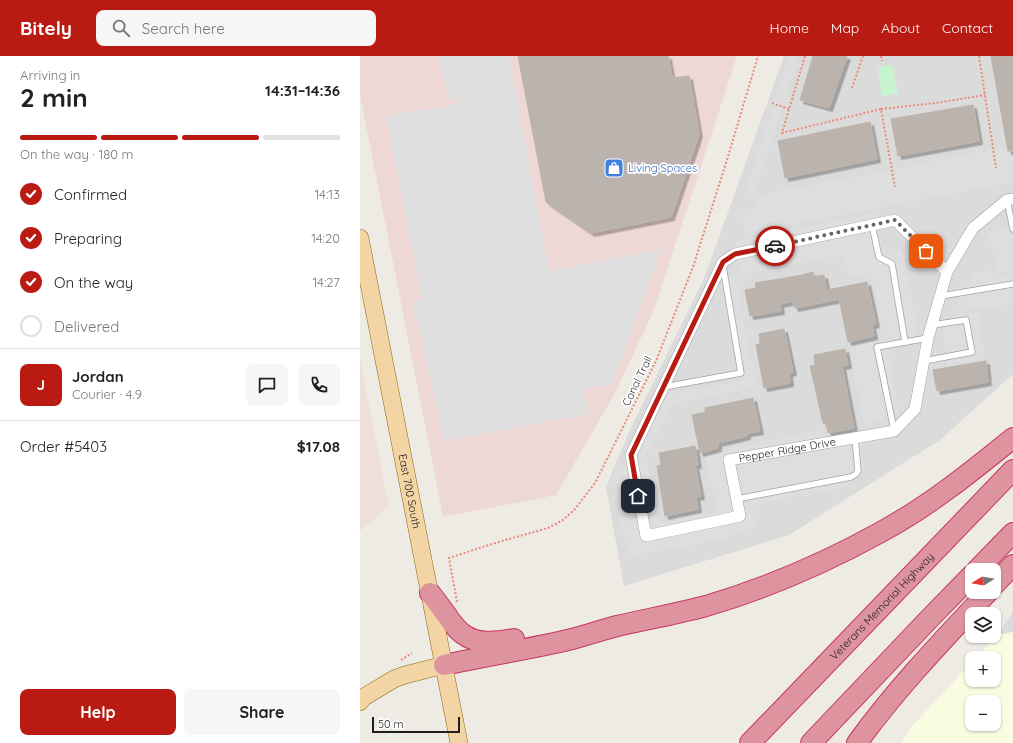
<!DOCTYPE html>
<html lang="en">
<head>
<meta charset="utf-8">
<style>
	:root { --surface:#fff; --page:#f6f6f6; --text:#222; --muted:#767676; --line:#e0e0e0; --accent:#b91b13 }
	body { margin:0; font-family:Quicksand,sans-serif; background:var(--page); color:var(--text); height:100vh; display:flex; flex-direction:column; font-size:15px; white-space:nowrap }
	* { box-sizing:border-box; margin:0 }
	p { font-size:13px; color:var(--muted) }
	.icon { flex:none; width:22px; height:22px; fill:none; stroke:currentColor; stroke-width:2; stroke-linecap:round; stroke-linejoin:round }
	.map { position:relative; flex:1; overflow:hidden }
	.drawer { display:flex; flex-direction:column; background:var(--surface); width:360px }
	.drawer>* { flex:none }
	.needle { width:26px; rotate:259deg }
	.tools { position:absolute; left:605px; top:507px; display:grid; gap:8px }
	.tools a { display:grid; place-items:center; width:36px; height:36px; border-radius:8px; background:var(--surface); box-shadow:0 1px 3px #0004; font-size:20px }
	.scale { position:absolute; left:12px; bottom:10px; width:88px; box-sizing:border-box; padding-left:4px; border:2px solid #1e1e1e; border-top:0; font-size:11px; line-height:14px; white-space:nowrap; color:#1e1e1e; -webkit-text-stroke:3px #fff; paint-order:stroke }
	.pin { position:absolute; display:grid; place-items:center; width:34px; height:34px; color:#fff; margin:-17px; border-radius:8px; box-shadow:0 2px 6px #0006 }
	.courier { position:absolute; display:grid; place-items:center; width:40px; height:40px; margin:-20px; border:3px solid #b91b13; border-radius:50%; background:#fff; color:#222; box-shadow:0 1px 5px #0007 }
	.overview em { font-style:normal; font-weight:700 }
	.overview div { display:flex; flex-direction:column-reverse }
	.overview { display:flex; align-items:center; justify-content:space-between; height:68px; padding:0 20px }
	h1 { font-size:26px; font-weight:700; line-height:30px }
	.bar { display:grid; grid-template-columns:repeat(4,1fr); gap:6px 4px; align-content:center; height:48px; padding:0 20px }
	.bar i { height:5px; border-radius:3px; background:var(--line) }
	.bar .on { background:var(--accent) }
	.bar p { grid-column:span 4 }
	.line { display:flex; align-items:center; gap:10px; padding:0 20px; border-top:1px solid var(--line) }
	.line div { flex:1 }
	.round { display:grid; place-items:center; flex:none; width:42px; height:42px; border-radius:8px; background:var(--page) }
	ol { padding:0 20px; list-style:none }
	li { display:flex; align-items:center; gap:12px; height:44px }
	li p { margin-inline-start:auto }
	li .icon { padding:4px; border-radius:50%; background:var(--accent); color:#fff; stroke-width:4 }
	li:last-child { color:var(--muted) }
	li i { width:22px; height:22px; border:2px solid var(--line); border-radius:50% }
	.action { display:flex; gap:8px; margin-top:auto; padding:8px 20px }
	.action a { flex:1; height:46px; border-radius:8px; background:var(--accent); color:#fff; font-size:16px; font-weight:700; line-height:46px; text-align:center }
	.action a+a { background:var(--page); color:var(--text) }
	header { display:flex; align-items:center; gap:24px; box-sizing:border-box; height:56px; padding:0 20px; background:var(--accent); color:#fff }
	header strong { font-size:19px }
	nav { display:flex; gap:22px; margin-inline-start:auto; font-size:14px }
	.search { width:280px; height:36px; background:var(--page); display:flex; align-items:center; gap:10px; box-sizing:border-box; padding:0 14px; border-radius:8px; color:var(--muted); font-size:15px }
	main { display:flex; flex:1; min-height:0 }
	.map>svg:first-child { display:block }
</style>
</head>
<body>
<header>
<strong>Bitely</strong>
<div class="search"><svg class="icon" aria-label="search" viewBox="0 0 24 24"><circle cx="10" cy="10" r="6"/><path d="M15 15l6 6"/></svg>Search here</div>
<nav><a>Home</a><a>Map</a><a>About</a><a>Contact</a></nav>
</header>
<main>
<section class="drawer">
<div class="overview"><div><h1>2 min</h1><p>Arriving in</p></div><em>14:31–14:36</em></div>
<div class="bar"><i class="on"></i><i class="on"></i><i class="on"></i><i></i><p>On the way · 180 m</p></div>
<ol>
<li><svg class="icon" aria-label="check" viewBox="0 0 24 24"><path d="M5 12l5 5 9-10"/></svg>Confirmed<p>14:13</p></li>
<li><svg class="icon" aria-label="check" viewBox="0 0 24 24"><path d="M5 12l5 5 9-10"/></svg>Preparing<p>14:20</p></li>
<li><svg class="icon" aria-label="check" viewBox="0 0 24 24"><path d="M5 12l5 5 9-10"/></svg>On the way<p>14:27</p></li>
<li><i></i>Delivered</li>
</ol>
<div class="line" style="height:72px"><b class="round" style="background:var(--accent);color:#fff">J</b><div><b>Jordan</b><p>Courier · 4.9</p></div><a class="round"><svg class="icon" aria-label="chat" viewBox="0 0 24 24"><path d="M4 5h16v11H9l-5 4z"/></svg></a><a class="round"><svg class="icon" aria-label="phone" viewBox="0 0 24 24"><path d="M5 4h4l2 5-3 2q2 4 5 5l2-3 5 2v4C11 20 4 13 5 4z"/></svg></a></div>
<div class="line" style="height:52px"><div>Order #5403</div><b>$17.08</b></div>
<div class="action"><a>Help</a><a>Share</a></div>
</section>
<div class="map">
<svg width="653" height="687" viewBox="0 0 653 687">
	<defs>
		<filter id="shadow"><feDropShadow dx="3.5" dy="3.5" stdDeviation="0" flood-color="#0004"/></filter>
	</defs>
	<rect width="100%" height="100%" fill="#eeebe5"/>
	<!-- residential -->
	<g fill="#dcdbdb">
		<path d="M 424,0 L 653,0 L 653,318 L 580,384 L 429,479 L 264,530 L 246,431 L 268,378 L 345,220 Z"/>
		<path d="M 653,556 L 653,576 L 637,579 Z"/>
	</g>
	<!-- commercial -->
	<path fill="#edd8d6" d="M 0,0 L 377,0 L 294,254 L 255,337 L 196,439 L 83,461 L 0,38 Z"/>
	<!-- education -->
	<path fill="#fafce0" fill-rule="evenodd" d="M 653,576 L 653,687 L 541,687 L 554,668 L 612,606 L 612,624 L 634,624 L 634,602 L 616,602 L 637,579 ZM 612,646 L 634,646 L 634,668 L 612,668 Z"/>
	<!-- military -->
	<path fill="#eee0d9" d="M 0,303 L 29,451 L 0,475 Z"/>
	<!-- park -->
	<path fill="#c6f4cc" d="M 532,9 L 538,37 L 522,40 L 518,12 Z"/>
	<!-- parking -->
	<g fill="#dedede">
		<path d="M 79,0 L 149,0 L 189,215 L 301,193 L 252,328 L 224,333 L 229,358 L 84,385 L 53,244 L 62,242 L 26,60 L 98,48 L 97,42 L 88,43 Z"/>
		<path d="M 429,0 L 439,0 L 394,138 L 386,136 Z"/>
		<path d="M 653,90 L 653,126 L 385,177 L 382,155 L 398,151 L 396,140 Z"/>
		<path d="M 516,157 L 523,200 L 543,197 L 558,278 L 528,298 L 539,357 L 504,369 L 489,291 L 523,285 L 511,217 L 489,221 L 484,199 L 381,218 L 375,185 Z"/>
		<path d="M 653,171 L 653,248 L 598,255 L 597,232 L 611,229 L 611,217 L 631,215 L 634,223 L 648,220 L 647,215 L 637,215 L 629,176 Z"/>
		<path d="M 375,219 L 396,331 L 314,348 L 286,400 L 298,466 L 357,457 L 345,397 L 462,374 L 465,386 L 499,379 L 503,415 L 486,431 L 392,448 L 395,470 L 362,483 L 268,501 L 252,413 L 260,410 L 275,401 L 308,339 L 385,324 L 365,221 Z"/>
		<path d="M 618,256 L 625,302 L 588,309 L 582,264 Z"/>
	</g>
	<!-- building -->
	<g fill="#bbb4ae" stroke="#beb3a9" filter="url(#shadow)">
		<path d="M 158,0 L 308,0 L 312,22 L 329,20 L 339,78 L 311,161 L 231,177 L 186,146 Z"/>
		<path d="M 453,0 L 487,0 L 469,52 L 440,44 Z"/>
		<path d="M 631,0 L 653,0 L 653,95 L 648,95 Z"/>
		<path d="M 613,49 L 619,85 L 538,100 L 531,63 Z"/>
		<path d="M 510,66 L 517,103 L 425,122 L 418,85 Z"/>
		<path d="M 453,216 L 454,221 L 464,219 L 467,234 L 507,226 L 516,268 L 512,269 L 514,280 L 488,286 L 479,243 L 435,252 L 433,245 L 420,248 L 421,255 L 390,260 L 385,234 L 396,232 L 395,227 L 437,220 Z"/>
		<path d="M 424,273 L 433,316 L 429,317 L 430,327 L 404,332 L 396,289 L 400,288 L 399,278 Z"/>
		<path d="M 485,293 L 488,309 L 482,310 L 494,372 L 468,377 L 466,367 L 463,367 L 450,310 L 455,309 L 454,299 Z"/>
		<path d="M 626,305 L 628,326 L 577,335 L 573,314 Z"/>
		<path d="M 393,342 L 400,375 L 387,377 L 387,380 L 358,387 L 358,392 L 340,397 L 332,359 L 345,356 L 345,352 Z"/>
		<path d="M 335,390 L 338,409 L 335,409 L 341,440 L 336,441 L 338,453 L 305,460 L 297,410 L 301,409 L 299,397 Z"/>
	</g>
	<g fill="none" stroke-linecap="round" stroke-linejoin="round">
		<defs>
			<g id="service">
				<path d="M 647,144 L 653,173"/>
				<path d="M 512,169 L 519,201 L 532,208 L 545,286"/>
				<path d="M 581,240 L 653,228"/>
				<path d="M 564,305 L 612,296 L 606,264 L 572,269"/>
				<path d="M 304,331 L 381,317 L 363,210"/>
				<path d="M 534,374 L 517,291 L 568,282"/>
				<path d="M 377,443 L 491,421 L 496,418 L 498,415 L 495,381"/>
			</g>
			<g id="minor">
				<path id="s1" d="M 587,216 L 535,164 L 375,198 L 363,206 L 271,399 L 286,480 L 380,460 L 369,404 L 534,375 L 555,353 L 568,282 L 587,216 L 613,172 L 647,144 L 653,143"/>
			</g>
			<g id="primary">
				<path id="s2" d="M 0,182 L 99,687"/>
				<path d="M 0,646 L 4,641 L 34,623 L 45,619 L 84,609"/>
			</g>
			<g id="motorway">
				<path d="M 617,514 L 653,477"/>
				<path d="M 634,529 L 653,509"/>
				<path d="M 70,537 C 77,546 84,555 90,564 C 94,569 98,575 103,578 C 117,589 137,586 154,583"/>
				<path d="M 84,609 C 126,600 170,593 212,583 C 227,579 242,574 257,570 C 287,563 316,558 346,550 C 407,532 465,507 521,476 C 569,450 611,416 653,382"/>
				<path id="s3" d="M 390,687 L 653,414"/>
				<path d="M 451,687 L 570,562 L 612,519"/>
				<path d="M 497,687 C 536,633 582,585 628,536"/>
			</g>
		</defs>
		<!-- service casing -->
		<use href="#service" stroke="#a2a2a2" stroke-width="7"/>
		<!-- minor casing -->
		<use href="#minor" stroke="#a2a2a2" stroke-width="12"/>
		<!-- primary casing -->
		<use href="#primary" stroke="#8a670e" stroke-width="18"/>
		<!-- motorway casing -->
		<use href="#motorway" stroke="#c93561" stroke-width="22"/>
		<!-- path -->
		<g stroke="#ec8978" stroke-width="2" stroke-dasharray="2 2" stroke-linecap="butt">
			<path d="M 445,0 L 422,77 L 521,53 L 535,131"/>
			<path d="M 521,0 L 522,5"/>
			<path d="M 619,0 L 636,112"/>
			<path d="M 492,32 L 503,0"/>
			<path d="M 412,47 L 429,53"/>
			<path d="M 521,53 L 576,47 L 625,39"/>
			<path d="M 97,546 L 89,502 L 135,487 L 188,472 L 203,464 L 215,453 L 235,427 L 296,305 L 333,211 L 366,107 L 398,0"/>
			<path d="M 41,604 L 52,597"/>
		</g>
		<!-- service -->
		<use href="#service" stroke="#fff" stroke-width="5.5"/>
		<!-- minor -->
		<use href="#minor" stroke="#fff" stroke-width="11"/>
		<!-- primary -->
		<use href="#primary" stroke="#f3d5a5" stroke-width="17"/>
		<!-- motorway -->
		<use href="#motorway" stroke="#de949e" stroke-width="20"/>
	</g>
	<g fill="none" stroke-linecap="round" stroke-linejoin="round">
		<!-- done -->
		<path stroke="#676664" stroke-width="4" stroke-dasharray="0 7.2" d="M 415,190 L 535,164 L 566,195"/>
		<!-- route -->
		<path stroke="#b91b13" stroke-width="5" d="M 278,440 L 271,399 L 363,206 L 375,198 L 415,190"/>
	</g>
	<!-- icons -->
	<defs>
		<symbol id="shop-square" viewBox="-11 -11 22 22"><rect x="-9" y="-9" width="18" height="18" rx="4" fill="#3f7fe0" stroke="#fff"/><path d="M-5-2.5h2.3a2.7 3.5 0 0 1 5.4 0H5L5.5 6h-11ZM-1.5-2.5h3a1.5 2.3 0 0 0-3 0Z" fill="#fff"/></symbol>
	</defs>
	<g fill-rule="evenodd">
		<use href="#shop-square" x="243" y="101" width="22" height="22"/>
	</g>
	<g text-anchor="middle" stroke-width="3.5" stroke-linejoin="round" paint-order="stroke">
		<!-- shop labels -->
		<g font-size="11" fill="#366cbe" stroke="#fff" text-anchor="start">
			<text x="268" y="116">Living Spaces</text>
		</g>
		<!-- street labels -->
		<g font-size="11" fill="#1e1e1e" stroke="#fff">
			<text transform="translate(277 325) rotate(-64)" y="4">Canal Trail</text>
			<text dy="4" stroke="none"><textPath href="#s1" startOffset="760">Pepper Ridge Drive</textPath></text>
			<text dy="4" stroke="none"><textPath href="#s2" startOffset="258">East 700 South</textPath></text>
			<text dy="4" stroke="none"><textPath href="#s3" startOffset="190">Veterans Memorial Highway</textPath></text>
		</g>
	</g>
</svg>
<div class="tools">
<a><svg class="needle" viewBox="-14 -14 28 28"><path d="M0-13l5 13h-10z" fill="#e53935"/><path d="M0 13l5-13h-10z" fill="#767676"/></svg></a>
<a><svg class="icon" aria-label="layers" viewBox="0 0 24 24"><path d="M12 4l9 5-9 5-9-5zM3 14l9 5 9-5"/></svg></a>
<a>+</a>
<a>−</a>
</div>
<div class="scale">50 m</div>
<div class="pin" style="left:566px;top:195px;background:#ea580c"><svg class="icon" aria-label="bag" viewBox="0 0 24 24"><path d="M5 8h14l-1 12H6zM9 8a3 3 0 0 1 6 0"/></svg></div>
<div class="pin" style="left:278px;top:440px;background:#1f2937"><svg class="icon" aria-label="home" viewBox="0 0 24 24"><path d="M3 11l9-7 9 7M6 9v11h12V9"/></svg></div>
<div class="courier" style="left:415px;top:190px"><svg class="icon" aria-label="car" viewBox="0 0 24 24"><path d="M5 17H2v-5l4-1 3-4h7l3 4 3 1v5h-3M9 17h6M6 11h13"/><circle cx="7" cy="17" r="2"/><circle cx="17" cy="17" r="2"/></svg></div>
</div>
</main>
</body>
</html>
